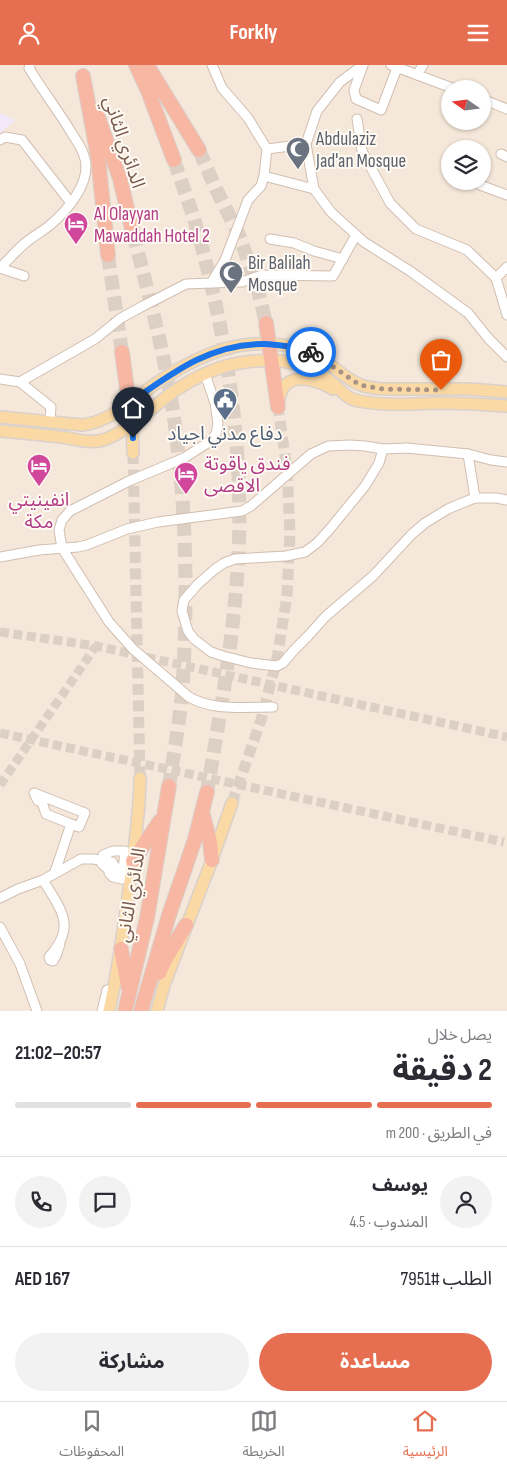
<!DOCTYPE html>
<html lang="ar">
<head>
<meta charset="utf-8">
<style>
	:root { --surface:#fff; --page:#f2f2f3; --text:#2b2b33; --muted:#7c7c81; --line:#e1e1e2; --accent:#e76f51 }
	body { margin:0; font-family:"Sofia Sans Condensed","Noto Sans Arabic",sans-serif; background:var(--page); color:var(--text); direction:rtl; height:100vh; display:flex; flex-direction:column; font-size:19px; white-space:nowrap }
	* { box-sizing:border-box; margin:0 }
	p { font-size:16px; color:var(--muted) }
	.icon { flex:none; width:28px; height:28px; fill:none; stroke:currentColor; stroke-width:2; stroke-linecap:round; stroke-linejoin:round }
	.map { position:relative; height:946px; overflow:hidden; direction:ltr }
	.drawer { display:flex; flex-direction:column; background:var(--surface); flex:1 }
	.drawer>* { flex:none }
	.needle { width:32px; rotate:284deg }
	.tools { position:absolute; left:441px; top:15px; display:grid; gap:10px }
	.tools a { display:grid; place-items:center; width:50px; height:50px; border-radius:50%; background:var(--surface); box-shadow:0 1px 4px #0004; font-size:25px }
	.pin { position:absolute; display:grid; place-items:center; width:42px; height:42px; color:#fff; margin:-51px -21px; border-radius:50% 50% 50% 0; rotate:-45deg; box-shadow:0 0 5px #0007 }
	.pin .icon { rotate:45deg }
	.courier { position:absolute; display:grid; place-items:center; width:50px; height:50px; margin:-25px; border:4px solid #1a73e8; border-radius:50%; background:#fff; color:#222; box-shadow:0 1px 6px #0007 }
	.head em { font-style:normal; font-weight:700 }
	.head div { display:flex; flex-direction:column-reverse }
	.head { display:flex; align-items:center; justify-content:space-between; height:85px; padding:0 15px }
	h1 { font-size:32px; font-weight:700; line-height:38px }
	.bar { display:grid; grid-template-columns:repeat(4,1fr); gap:8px 5px; align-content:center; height:60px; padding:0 15px }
	.bar i { height:6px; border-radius:4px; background:var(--line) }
	.bar .selected { background:var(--accent) }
	.bar p { grid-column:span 4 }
	.line { display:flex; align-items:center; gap:12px; padding:0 15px; border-top:1px solid var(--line) }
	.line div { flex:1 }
	.round { display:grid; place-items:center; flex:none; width:52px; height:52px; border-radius:26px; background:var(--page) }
	.button { display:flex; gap:10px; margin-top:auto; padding:10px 15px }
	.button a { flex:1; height:58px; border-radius:30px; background:var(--accent); color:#fff; font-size:20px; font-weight:700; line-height:58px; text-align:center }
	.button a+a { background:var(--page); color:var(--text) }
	header { display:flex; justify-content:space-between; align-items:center; height:65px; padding:0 15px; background:var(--accent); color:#fff; font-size:22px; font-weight:700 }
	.menu { display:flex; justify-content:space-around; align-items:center; height:70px; border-top:1px solid var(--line); background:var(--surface); font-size:14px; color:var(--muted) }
	.menu a { display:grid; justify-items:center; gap:2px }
	.menu .selected { color:var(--accent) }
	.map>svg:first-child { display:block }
</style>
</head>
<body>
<header><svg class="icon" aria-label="menu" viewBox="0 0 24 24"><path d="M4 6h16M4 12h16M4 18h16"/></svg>Forkly<svg class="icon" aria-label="person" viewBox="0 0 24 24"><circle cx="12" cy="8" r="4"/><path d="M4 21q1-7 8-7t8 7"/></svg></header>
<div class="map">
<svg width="507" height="946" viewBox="0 0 507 946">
	<rect width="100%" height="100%" fill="#fdf6ec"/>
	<!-- residential -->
	<path fill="#f5e8da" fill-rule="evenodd" d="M 0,0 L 507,0 L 507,946 L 0,946 ZM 450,24 L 482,24 L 482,56 L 450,56 ZM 450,84 L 482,84 L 482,116 L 450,116 Z"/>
	<!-- education -->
	<path fill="#f3e8fa" d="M 0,48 L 15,55 L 0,68 Z"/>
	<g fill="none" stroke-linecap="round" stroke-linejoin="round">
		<!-- minor-tunnel -->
		<g stroke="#dcd0c4" stroke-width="9" stroke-dasharray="9 4.5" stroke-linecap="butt">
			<path d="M 0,567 L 96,581 L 507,672"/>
			<path d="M 0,668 L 504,777"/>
			<path d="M 0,720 L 96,581"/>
		</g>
		<!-- major-tunnel -->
		<g stroke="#dcd0c4" stroke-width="11" stroke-dasharray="11 5.5" stroke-linecap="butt">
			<path d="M 133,388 L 140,713"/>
			<path d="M 232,738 L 261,655 L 277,594 L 287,531 L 290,468 L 287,404 L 278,342"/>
		</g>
		<!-- highway-tunnel -->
		<g stroke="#dcd0c4" stroke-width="14" stroke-dasharray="14 7" stroke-linecap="butt">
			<path d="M 199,85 L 216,124 L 239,170 L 257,221 L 266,258"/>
			<path d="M 174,95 C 182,120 192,145 199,171 C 226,270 242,373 239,476 C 236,561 221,644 207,727"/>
			<path d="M 133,168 C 148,227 164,286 173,346 C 186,435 188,525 183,615 C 181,650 174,686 169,721"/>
			<path d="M 108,190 L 122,287"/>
		</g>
		<defs>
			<g id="minor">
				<path d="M 363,0 L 340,17 L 317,46 L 306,79 L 314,124 L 331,147 L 364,177 L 410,206 L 468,248 L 489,274 L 507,292"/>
				<path d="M 363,0 L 354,25 L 356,34 L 381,45 L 397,3"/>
				<path d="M 391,0 L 455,24"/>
				<path d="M 417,10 L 423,0"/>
				<path d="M 482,34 L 507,44"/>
				<path d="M 357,54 L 362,86 L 390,138 L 416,164 L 467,185 L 496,213 L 507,250"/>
				<path d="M 0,75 L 5,72 L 22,75 L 71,138"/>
				<path d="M 267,84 L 306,79"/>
				<path d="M 501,89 L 507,92"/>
				<path d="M 264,111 L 314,124"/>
				<path d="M 480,120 L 507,130"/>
				<path d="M 270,174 L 294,178 L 314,186 L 343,194"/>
				<path d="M 0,203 C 8,195 16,186 24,179 C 32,172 41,167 49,161 C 67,146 91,118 85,94 C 83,84 76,75 71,67 C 58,45 42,25 29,3 L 30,0"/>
				<path d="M 0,203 L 24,211"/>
				<path d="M 496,213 L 507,202"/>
				<path d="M 211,218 L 242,217 L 262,210 L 333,211 L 356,170"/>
				<path d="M 205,309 L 215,338 L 218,359 L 216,369 L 209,377 L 184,393 L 129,416 L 70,446 L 62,455 L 59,465 L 62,483 L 109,557 L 133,584 L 189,632 C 213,646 245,642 273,642"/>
				<path d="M 0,314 L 20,317 L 51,342 L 50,357"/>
				<path d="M 20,317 L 95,274 L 121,253 L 143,241 L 186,219 L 211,218 L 225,195 L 248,135 L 261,121 L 264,111 L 267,84 L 248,53 L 222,23 L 212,0"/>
				<path d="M 383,384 L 379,398 L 365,421 L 329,465 L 317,478 L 305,487 L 286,491 L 235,494 L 224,498 L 215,504 L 198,519 L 184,535 L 182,546 L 188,566 L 194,574 L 211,587 L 223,591 L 251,598 L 277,601 L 283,598 L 294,585 L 308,571 L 326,551 L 373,511 L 412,469 L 425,458 L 448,444 L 467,436 L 475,433 L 496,433 L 507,435"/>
				<path d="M 468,389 L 475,433"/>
				<path d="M 0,492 L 39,485 L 78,482 L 87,480 L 127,464 L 158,457 L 242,446 L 251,441 L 311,389 L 328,381 L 350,380 L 365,381 L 383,384 L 407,383 L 468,389 L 491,395 L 507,397"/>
				<path d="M 113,786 L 125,786 L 122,814 L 113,812 L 109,808 L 111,807 L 102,799 L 103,790 Z"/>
				<path d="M 55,807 L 71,759 L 79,762 L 85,748 L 34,728 L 38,736 L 42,737 L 46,749 L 71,759"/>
				<path d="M 43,815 C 61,845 77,861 49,892 L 50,895 L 53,896 L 56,891 L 60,879"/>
				<path d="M 0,833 L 18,824 L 43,815 L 81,794 L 93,794 L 112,797 L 119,807 L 131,808"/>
				<path d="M 0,862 L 20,899 L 37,946"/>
				<path d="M 102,946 L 107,925"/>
			</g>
			<g id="major">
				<path d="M 279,335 C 283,305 313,313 333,324"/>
				<path d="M 129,339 L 132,358 L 133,388"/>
				<path d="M 0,352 L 82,360 C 111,357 135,333 158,317 C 186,298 218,281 253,279 C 271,278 292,280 309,286 C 329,294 341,313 361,320 C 368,323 375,323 383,324 L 470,324 L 507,327"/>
				<path d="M 0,366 C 23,368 45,370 68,373 C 78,375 87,378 98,376 C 119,374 155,340 173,327 C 192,314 216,302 239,298 C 271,293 302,294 329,315 C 339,323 346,334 359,336 C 384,341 410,339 435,338 C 459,338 483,339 507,341"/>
				<path d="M 109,946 C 119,901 125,855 131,809 C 135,777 140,745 140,713"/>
				<path d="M 157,946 L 164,920 L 212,795 L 232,738"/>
			</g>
			<g id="highway">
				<path d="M 136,0 L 148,26 L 174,95"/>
				<path d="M 147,0 L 199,85"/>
				<path d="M 83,11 L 98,92 L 108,190"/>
				<path d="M 98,52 L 120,114 L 133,168"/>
				<path d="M 266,258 L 278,342"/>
				<path d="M 122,287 L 129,339"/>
				<path d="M 203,750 L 210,777 L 212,795"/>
				<path d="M 133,796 L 160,756"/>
				<path d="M 121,884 L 128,921"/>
				<path d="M 159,908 L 166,893 L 186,860"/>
				<path d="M 125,946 L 147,853 L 169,721"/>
				<path d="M 141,946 L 169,850 L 195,774 L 207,727"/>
			</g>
		</defs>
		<!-- minor casing -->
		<use href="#minor" stroke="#d1beb0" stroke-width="11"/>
		<!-- major casing -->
		<use href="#major" stroke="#dad1cd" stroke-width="14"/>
		<!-- highway casing -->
		<use href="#highway" stroke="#dad1cd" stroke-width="16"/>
		<!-- minor -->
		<use href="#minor" stroke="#fff" stroke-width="9"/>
		<!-- major -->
		<use href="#major" stroke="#fbd9a5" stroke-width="11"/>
		<!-- highway -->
		<use href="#highway" stroke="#f7b7a3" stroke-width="14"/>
	</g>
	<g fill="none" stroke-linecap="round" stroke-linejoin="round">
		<!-- done -->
		<path stroke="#a89285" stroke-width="5" stroke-dasharray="0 9" d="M 311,287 L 360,320 L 383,324 L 441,325"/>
		<!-- route -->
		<path stroke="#1a73e8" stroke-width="6" d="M 133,373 L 132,358 L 128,339 C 172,308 210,278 266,279 C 281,280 297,282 311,287"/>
	</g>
	<!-- icons -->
	<defs>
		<symbol id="mosque-pin" viewBox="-11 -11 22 30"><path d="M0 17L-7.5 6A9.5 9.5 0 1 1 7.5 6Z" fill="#6b7280" stroke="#fffaf3"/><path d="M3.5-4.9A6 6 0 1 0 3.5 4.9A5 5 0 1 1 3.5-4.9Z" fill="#fff"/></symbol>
		<symbol id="hotel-pin" viewBox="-11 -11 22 30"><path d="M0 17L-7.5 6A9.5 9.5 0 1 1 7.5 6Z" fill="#d1479c" stroke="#fffaf3"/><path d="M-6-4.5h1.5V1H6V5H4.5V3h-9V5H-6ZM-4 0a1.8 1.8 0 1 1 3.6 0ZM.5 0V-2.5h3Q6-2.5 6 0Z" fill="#fff"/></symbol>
		<symbol id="civic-pin" viewBox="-11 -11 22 30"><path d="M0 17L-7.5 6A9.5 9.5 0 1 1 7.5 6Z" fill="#5c6f8a" stroke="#fffaf3"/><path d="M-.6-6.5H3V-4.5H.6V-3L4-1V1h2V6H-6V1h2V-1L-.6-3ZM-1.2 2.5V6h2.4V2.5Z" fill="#fff"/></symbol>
	</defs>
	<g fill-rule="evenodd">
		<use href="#mosque-pin" x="284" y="70" width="28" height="38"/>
		<use href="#hotel-pin" x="62" y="145" width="28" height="38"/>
		<use href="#mosque-pin" x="217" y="194" width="28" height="38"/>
		<use href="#civic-pin" x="211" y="321" width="28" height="38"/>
		<use href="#hotel-pin" x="25" y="387" width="28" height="38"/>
		<use href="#hotel-pin" x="172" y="395" width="28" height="38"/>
	</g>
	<g text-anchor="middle" stroke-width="4" stroke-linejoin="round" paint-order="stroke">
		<!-- worship labels -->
		<g font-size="19" fill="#5b616d" stroke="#fffaf3" text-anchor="start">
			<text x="316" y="80">Abdulaziz<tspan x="316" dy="22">Jad'an Mosque</tspan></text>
			<text x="248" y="204">Bir Balilah<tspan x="248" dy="22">Mosque</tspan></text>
		</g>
		<!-- street labels -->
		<g font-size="19" fill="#7a5c4d" stroke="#fffaf3">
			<text transform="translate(125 77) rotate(72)" y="7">الدائري الثاني</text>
			<text transform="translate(130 830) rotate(-80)" y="7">الدائري الثاني</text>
		</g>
		<!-- hotel labels -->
		<g font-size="19" fill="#b23c85" stroke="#fffaf3" text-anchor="start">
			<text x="94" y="155">Al Olayyan<tspan x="94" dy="22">Mawaddah Hotel 2</tspan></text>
			<text x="204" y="405">فندق ياقوتة<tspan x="204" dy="22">الاقصى</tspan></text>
			<text x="39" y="441" text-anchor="middle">انفينيتي<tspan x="39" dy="22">مكة</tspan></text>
		</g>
		<!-- service labels -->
		<g font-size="19" fill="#4e5e75" stroke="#fffaf3">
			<text x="225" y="375">دفاع مدني اجياد</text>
		</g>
	</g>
</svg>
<div class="tools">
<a><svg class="needle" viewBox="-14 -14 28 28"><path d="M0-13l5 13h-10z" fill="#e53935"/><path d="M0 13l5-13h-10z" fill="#7c7c81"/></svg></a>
<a><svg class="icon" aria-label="layers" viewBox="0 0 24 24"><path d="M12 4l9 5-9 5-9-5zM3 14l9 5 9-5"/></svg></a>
</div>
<div class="pin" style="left:441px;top:325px;background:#ea580c"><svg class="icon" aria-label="bag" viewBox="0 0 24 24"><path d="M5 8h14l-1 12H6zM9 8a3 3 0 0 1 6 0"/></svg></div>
<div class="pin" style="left:133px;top:373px;background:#1f2937"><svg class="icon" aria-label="home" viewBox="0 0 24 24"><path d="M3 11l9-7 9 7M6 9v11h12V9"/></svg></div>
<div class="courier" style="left:311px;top:287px"><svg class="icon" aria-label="bike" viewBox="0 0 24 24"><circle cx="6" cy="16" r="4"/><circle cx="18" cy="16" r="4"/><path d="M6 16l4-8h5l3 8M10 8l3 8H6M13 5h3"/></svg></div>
</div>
<section class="drawer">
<div class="head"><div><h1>2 دقيقة</h1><p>يصل خلال</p></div><em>20:57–21:02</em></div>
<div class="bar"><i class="selected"></i><i class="selected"></i><i class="selected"></i><i></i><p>في الطريق · 200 m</p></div>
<div class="line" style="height:90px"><a class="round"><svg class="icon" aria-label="person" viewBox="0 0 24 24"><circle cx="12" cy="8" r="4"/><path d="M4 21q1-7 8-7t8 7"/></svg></a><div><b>يوسف</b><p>المندوب · 4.5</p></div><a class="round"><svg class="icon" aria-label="chat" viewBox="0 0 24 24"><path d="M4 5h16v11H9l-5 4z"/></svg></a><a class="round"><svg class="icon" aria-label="phone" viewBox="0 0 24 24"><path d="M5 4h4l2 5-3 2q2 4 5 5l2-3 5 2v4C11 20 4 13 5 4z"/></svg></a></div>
<div class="line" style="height:65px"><div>الطلب #7951</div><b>AED 167</b></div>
<div class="button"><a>مساعدة</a><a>مشاركة</a></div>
</section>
<nav class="menu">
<a class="selected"><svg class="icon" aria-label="home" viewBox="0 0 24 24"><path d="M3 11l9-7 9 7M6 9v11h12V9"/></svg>الرئيسية</a>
<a><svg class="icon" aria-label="map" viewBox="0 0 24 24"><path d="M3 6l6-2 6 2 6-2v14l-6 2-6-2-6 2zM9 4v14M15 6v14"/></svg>الخريطة</a>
<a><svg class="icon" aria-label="saved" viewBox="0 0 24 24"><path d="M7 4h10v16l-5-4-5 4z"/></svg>المحفوظات</a>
</nav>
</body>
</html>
